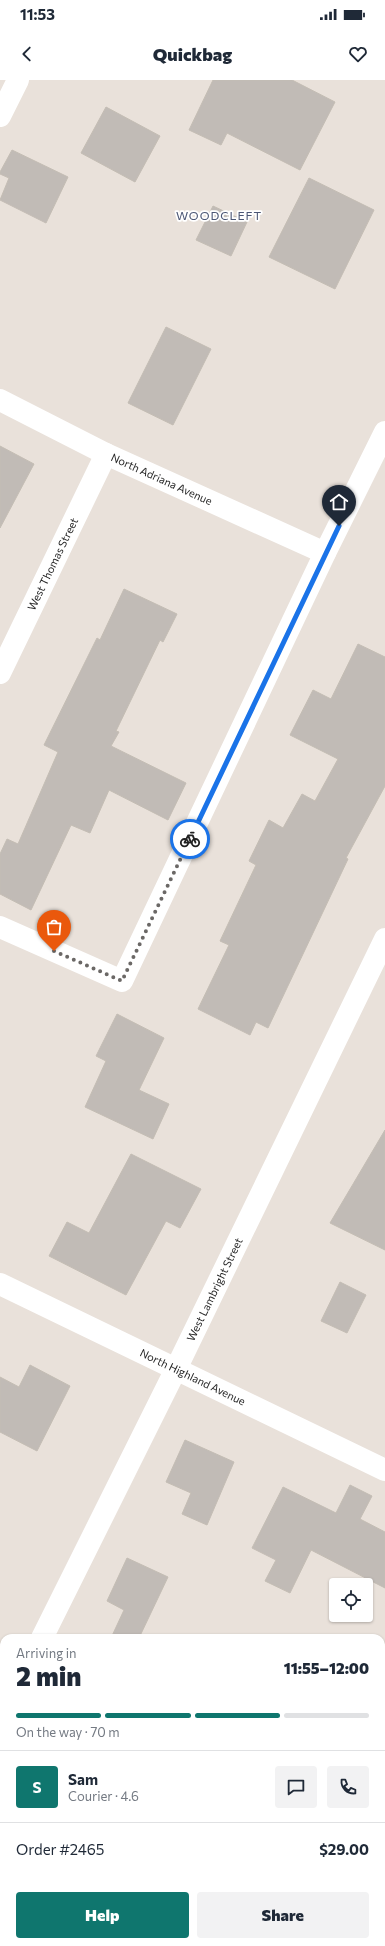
<!DOCTYPE html>
<html lang="en">
<head>
<meta charset="utf-8">
<style>
	:root { --surface:#fff; --page:#f2f2f3; --text:#1f2937; --muted:#747a83; --line:#e0e1e3; --accent:#0f766e }
	body { margin:0; font-family:Commissioner,sans-serif; background:var(--page); color:var(--text); height:100vh; display:flex; flex-direction:column; font-size:15px; white-space:nowrap }
	* { box-sizing:border-box; margin:0 }
	p { font-size:13px; color:var(--muted) }
	.icon { flex:none; width:22px; height:22px; fill:none; stroke:currentColor; stroke-width:2; stroke-linecap:round; stroke-linejoin:round }
	.map { position:relative; flex:1; overflow:hidden }
	.panel { position:absolute; left:0px; top:1554px; width:385px; height:312px; display:flex; flex-direction:column; background:var(--surface); border-radius:12px 12px 0 0; box-shadow:0 1px 3px #0004 }
	.panel>* { flex:none }
	.fabs { position:absolute; left:329px; top:1498px; display:grid; gap:8px }
	.fabs a { display:grid; place-items:center; width:44px; height:44px; border-radius:4px; background:var(--surface); box-shadow:0 1px 3px #0004; font-size:20px }
	.pin { position:absolute; display:grid; place-items:center; width:34px; height:34px; color:#fff; margin:-41px -17px; border-radius:50% 50% 50% 0; rotate:-45deg; box-shadow:0 0 4px #0007 }
	.pin .icon { rotate:45deg }
	.courier { position:absolute; display:grid; place-items:center; width:40px; height:40px; margin:-20px; border:3px solid #1a73e8; border-radius:50%; background:#fff; color:#222; box-shadow:0 1px 5px #0007 }
	.head em { font-style:normal; font-weight:800 }
	.head div { display:flex; flex-direction:column-reverse }
	.head { display:flex; align-items:center; justify-content:space-between; height:68px; padding:0 16px }
	h1 { font-size:26px; font-weight:800; line-height:30px }
	.bar { display:grid; grid-template-columns:repeat(4,1fr); gap:6px 4px; align-content:center; height:48px; padding:0 16px }
	.bar i { height:5px; border-radius:3px; background:var(--line) }
	.bar .on { background:var(--accent) }
	.bar p { grid-column:span 4 }
	.line { display:flex; align-items:center; gap:10px; padding:0 16px; border-top:1px solid var(--line) }
	.line div { flex:1 }
	.round { display:grid; place-items:center; flex:none; width:42px; height:42px; border-radius:4px; background:var(--page) }
	.cta { display:flex; gap:8px; margin-top:auto; padding:8px 16px }
	.cta a { flex:1; height:46px; border-radius:4px; background:var(--accent); color:#fff; font-size:16px; font-weight:800; line-height:46px; text-align:center }
	.cta a+a { background:var(--page); color:var(--text) }
	.status { display:flex; justify-content:space-between; align-items:center; height:28px; padding:0 20px; background:var(--surface); direction:ltr }
	.status svg { height:11px; fill:currentColor }
	header { display:flex; justify-content:space-between; align-items:center; height:52px; padding:0 16px; background:var(--surface); font-size:18px; font-weight:800 }
	.map>svg:first-child { display:block }
</style>
</head>
<body>
<div class="status"><b>11:53</b><svg viewBox="0 0 49 12"><path d="M0 12V9h3v3zM5 12V6h3v6zM10 12V3h3v9zM15 12V0h3v12zM26 1h20v11H26zM47 4h2v5h-2z"/></svg></div>
<header><svg class="icon" aria-label="back" viewBox="0 0 24 24"><path d="M15 5l-7 7 7 7"/></svg>Quickbag<svg class="icon" aria-label="heart" viewBox="0 0 24 24"><path d="M12 20l-8-8c-3-5 5-10 8-4 3-6 11-1 8 4z"/></svg></header>
<div class="map">
<svg width="385" height="1866" viewBox="0 0 385 1866">
	<rect width="100%" height="100%" fill="#e9e1da"/>
	<!-- building -->
	<g fill="#c1bbb6" stroke="#c4bdb4">
		<path d="M 213,0 L 292,0 L 335,22 L 300,90 L 227,53 L 221,65 L 189,50 Z"/>
		<path d="M 106,27 L 160,56 L 135,102 L 81,73 Z"/>
		<path d="M 12,70 L 68,97 L 46,143 L 0,120 L 9,98 L 0,94 L 0,92 Z"/>
		<path d="M 309,98 L 374,130 L 335,209 L 269,177 Z"/>
		<path d="M 213,126 L 247,142 L 231,176 L 196,160 Z"/>
		<path d="M 166,247 L 211,269 L 173,345 L 128,323 Z"/>
		<path d="M 0,366 L 34,384 L 0,448 Z"/>
		<path d="M 124,509 L 177,534 L 163,562 L 160,560 L 116,651 L 119,652 L 111,666 L 186,703 L 168,740 L 109,710 L 90,753 L 71,745 L 31,830 L 0,814 L 0,774 L 7,759 L 18,764 L 58,672 L 44,665 L 97,558 L 100,560 Z"/>
		<path d="M 358,564 L 385,577 L 385,706 L 346,778 L 348,779 L 268,948 L 256,942 L 250,955 L 198,929 L 229,865 L 220,861 L 256,785 L 249,781 L 269,740 L 283,748 L 302,714 L 315,721 L 338,679 L 290,655 L 313,610 L 331,619 Z"/>
		<path d="M 117,934 L 164,958 L 139,1010 L 169,1024 L 153,1059 L 85,1027 L 106,981 L 96,976 Z"/>
		<path d="M 385,1050 L 385,1170 L 330,1143 Z"/>
		<path d="M 131,1074 L 201,1109 L 180,1148 L 166,1141 L 126,1215 L 49,1176 L 67,1142 L 89,1153 Z"/>
		<path d="M 340,1202 L 366,1215 L 347,1253 L 321,1241 Z"/>
		<path d="M 30,1285 L 70,1306 L 37,1371 L 0,1352 L 0,1297 L 19,1307 Z"/>
		<path d="M 185,1360 L 234,1382 L 207,1445 L 182,1434 L 191,1413 L 166,1402 Z"/>
		<path d="M 350,1405 L 372,1416 L 360,1439 L 385,1452 L 385,1508 L 311,1470 L 290,1513 L 265,1501 L 276,1480 L 252,1468 L 283,1407 L 336,1433 Z"/>
		<path d="M 127,1478 L 168,1497 L 139,1558 L 111,1558 L 124,1530 L 107,1521 Z"/>
	</g>
	<g fill="none" stroke-linecap="round" stroke-linejoin="round">
		<!-- minor -->
		<g stroke="#fff" stroke-width="22">
			<path d="M 0,36 L 18,0"/>
			<path id="s1" d="M 0,320 L 106,374 L 325,473"/>
			<path id="s2" d="M 0,593 L 106,374"/>
			<path d="M 0,847 L 122,901 L 325,473 L 385,352"/>
			<path id="s3" d="M 0,1204 L 385,1390"/>
			<path id="s4" d="M 42,1558 L 176,1289 L 385,859"/>
			<path d="M 0,1642 L 4,1634"/>
			<path d="M 381,1814 L 385,1806"/>
			<path d="M 356,1866 L 358,1862"/>
		</g>
	</g>
	<g fill="none" stroke-linecap="round" stroke-linejoin="round">
		<!-- done -->
		<path stroke="#6b6866" stroke-width="4" stroke-dasharray="0 7.2" d="M 54,871 L 122,901 L 190,759"/>
		<!-- route -->
		<path stroke="#1a73e8" stroke-width="5" d="M 190,759 L 339,446"/>
	</g>
	<g text-anchor="middle" stroke-width="3.5" stroke-linejoin="round" paint-order="stroke">
		<!-- street labels -->
		<g font-size="11" fill="#272727" stroke="#fff">
			<text dy="4" stroke="none"><textPath href="#s1" startOffset="180">North Adriana Avenue</textPath></text>
			<text dy="4" stroke="none"><textPath href="#s2" startOffset="121">West Thomas Street</textPath></text>
			<text dy="4" stroke="none"><textPath href="#s4" startOffset="389">West Lambright Street</textPath></text>
			<text dy="4" stroke="none"><textPath href="#s3" startOffset="214">North Highland Avenue</textPath></text>
		</g>
		<!-- neighbourhood labels -->
		<g font-size="12" letter-spacing="1" fill="#4b5675" stroke="#fff">
			<text x="219" y="140">WOODCLEFT</text>
		</g>
	</g>
</svg>
<div class="fabs">
<a><svg class="icon" aria-label="locate" viewBox="0 0 24 24"><circle cx="12" cy="12" r="6"/><path d="M12 2v4M12 18v4M2 12h4M18 12h4"/></svg></a>
</div>
<div class="pin" style="left:54px;top:871px;background:#ea580c"><svg class="icon" aria-label="bag" viewBox="0 0 24 24"><path d="M5 8h14l-1 12H6zM9 8a3 3 0 0 1 6 0"/></svg></div>
<div class="pin" style="left:339px;top:446px;background:#1f2937"><svg class="icon" aria-label="home" viewBox="0 0 24 24"><path d="M3 11l9-7 9 7M6 9v11h12V9"/></svg></div>
<div class="courier" style="left:190px;top:759px"><svg class="icon" aria-label="bike" viewBox="0 0 24 24"><circle cx="6" cy="16" r="4"/><circle cx="18" cy="16" r="4"/><path d="M6 16l4-8h5l3 8M10 8l3 8H6M13 5h3"/></svg></div>
<section class="panel">
<div class="head"><div><h1>2 min</h1><p>Arriving in</p></div><em>11:55–12:00</em></div>
<div class="bar"><i class="on"></i><i class="on"></i><i class="on"></i><i></i><p>On the way · 70 m</p></div>
<div class="line" style="height:72px"><b class="round" style="background:var(--accent);color:#fff">S</b><div><b>Sam</b><p>Courier · 4.6</p></div><a class="round"><svg class="icon" aria-label="chat" viewBox="0 0 24 24"><path d="M4 5h16v11H9l-5 4z"/></svg></a><a class="round"><svg class="icon" aria-label="phone" viewBox="0 0 24 24"><path d="M5 4h4l2 5-3 2q2 4 5 5l2-3 5 2v4C11 20 4 13 5 4z"/></svg></a></div>
<div class="line" style="height:52px"><div>Order #2465</div><b>$29.00</b></div>
<div class="cta"><a>Help</a><a>Share</a></div>
</section>
</div>
</body>
</html>
